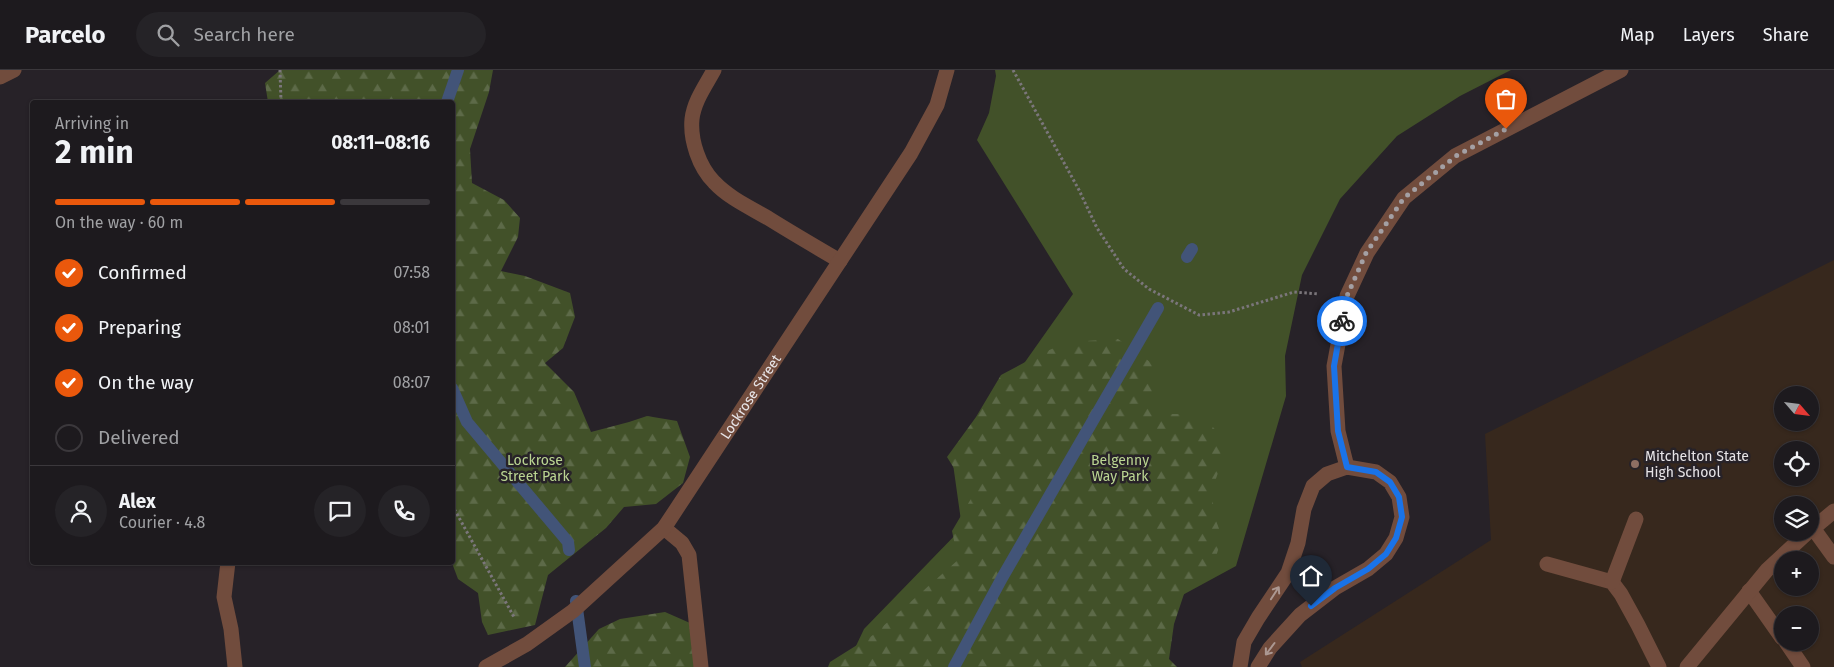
<!DOCTYPE html>
<html lang="en">
<head>
<meta charset="utf-8">
<style>
	:root { --surface:#1d1a1e; --page:#252327; --text:#f1f3f6; --muted:#a0a1a4; --line:#3b383c; --accent:#ea580c }
	body { margin:0; font-family:"Fira Sans",sans-serif; background:var(--page); color:var(--text); height:100vh; display:flex; flex-direction:column; font-size:19px; white-space:nowrap }
	* { box-sizing:border-box; margin:0 }
	p { font-size:16px; color:var(--muted) }
	.icon { flex:none; width:28px; height:28px; fill:none; stroke:currentColor; stroke-width:2; stroke-linecap:round; stroke-linejoin:round }
	.map { position:relative; flex:1; overflow:hidden }
	.side { position:absolute; left:30px; top:30px; width:425px; height:465px; display:flex; flex-direction:column; background:var(--surface); border-radius:5px; box-shadow:0 1px 4px #0004,0 0 0 1px var(--line) }
	.side>* { flex:none }
	.needle { width:32px; rotate:118deg }
	.buttons { position:absolute; left:1774px; top:316px; display:grid; gap:10px }
	.buttons a { display:grid; place-items:center; width:45px; height:45px; border-radius:50%; background:var(--surface); box-shadow:0 1px 4px #0004,0 0 0 1px var(--line); font-size:25px }
	.pin { position:absolute; display:grid; place-items:center; width:42px; height:42px; color:#fff; margin:-51px -21px; border-radius:50% 50% 50% 0; rotate:-45deg; box-shadow:0 0 5px #0007 }
	.pin .icon { rotate:45deg }
	.courier { position:absolute; display:grid; place-items:center; width:50px; height:50px; margin:-25px; border:4px solid #1a73e8; border-radius:50%; background:#fff; color:#222; box-shadow:0 1px 6px #0007 }
	.headline em { font-style:normal; font-weight:700 }
	.headline div { display:flex; flex-direction:column-reverse }
	.headline { display:flex; align-items:center; justify-content:space-between; height:85px; padding:0 25px }
	h1 { font-size:32px; font-weight:700; line-height:38px }
	.bar { display:grid; grid-template-columns:repeat(4,1fr); gap:8px 5px; align-content:center; height:60px; padding:0 25px }
	.bar i { height:6px; border-radius:4px; background:var(--line) }
	.bar .active { background:var(--accent) }
	.bar p { grid-column:span 4 }
	.line { display:flex; align-items:center; gap:12px; padding:0 25px; border-top:1px solid var(--line) }
	.line div { flex:1 }
	.round { display:grid; place-items:center; flex:none; width:52px; height:52px; border-radius:26px; background:var(--page) }
	ol { padding:0 25px; list-style:none }
	li { display:flex; align-items:center; gap:15px; height:55px }
	li p { margin-inline-start:auto }
	li .icon { padding:5px; border-radius:50%; background:var(--accent); color:#fff; stroke-width:4 }
	li:last-child { color:var(--muted) }
	li i { width:28px; height:28px; border:2px solid var(--line); border-radius:50% }
	header { display:flex; align-items:center; gap:30px; box-sizing:border-box; height:70px; padding:0 25px; background:var(--surface); border-bottom:1px solid var(--line) }
	header strong { font-size:24px }
	nav { display:flex; gap:28px; margin-inline-start:auto; font-size:18px }
	.search { width:350px; height:45px; background:var(--page); display:flex; align-items:center; gap:12px; box-sizing:border-box; padding:0 18px; border-radius:28px; color:var(--muted); font-size:19px }
	.map>svg:first-child { display:block }
</style>
</head>
<body>
<header>
<strong>Parcelo</strong>
<div class="search"><svg class="icon" aria-label="search" viewBox="0 0 24 24"><circle cx="10" cy="10" r="6"/><path d="M15 15l6 6"/></svg>Search here</div>
<nav><a>Map</a><a>Layers</a><a>Share</a></nav>
</header>
<div class="map">
<svg width="1834" height="597" viewBox="0 0 1834 597">
	<defs>
		<pattern id="forest-firs" width="22" height="20" patternUnits="userSpaceOnUse" patternTransform="scale(1.25)"><rect width="22" height="20" fill="#425129"/><path d="M5 1l3.5 6h-7zM16 11l3.5 6h-7z" fill="#5d6a48"/></pattern>
	</defs>
	<rect width="100%" height="100%" fill="#272228"/>
	<!-- education -->
	<path fill="#37281d" fill-rule="evenodd" d="M 1834,190 L 1834,597 L 1302,597 L 1300,592 L 1491,470 L 1485,364 ZM 1782,325 L 1810,325 L 1810,352 L 1782,352 ZM 1782,380 L 1810,380 L 1810,408 L 1782,408 ZM 1782,435 L 1810,435 L 1810,462 L 1782,462 ZM 1782,490 L 1810,490 L 1810,518 L 1782,518 ZM 1782,545 L 1810,545 L 1810,572 L 1782,572 Z"/>
	<!-- green -->
	<path fill="#425129" d="M 995,0 L 1511,0 L 1460,26 L 1397,66 L 1340,129 L 1302,205 L 1285,286 L 1286,326 L 1236,496 L 1120,559 L 846,597 L 864,559 L 962,458 L 953,394 L 1073,224 L 977,70 L 989,43 L 996,6 Z"/>
	<!-- forest -->
	<g fill="url(#forest-firs)">
		<path d="M 280,0 L 493,0 L 489,22 L 470,79 L 472,113 L 504,130 L 520,148 L 518,167 L 501,201 L 525,206 L 570,223 L 575,247 L 563,278 L 545,293 L 574,322 L 591,362 L 629,352 L 647,346 L 677,351 L 690,387 L 683,413 L 656,434 L 624,437 L 606,458 L 548,505 L 535,555 L 488,565 L 482,552 L 478,523 L 458,509 L 452,493 L 452,32 L 268,32 L 265,13 Z"/>
		<path d="M 1118,269 L 1153,294 L 1157,312 L 1156,335 L 1169,344 L 1192,344 L 1214,358 L 1221,375 L 1220,397 L 1212,420 L 1214,445 L 1222,467 L 1211,503 L 1188,512 L 1174,554 L 1169,589 L 1177,597 L 828,597 L 830,592 L 873,565 L 958,490 L 952,461 L 972,427 L 947,387 L 976,347 L 1001,305 L 1042,283 L 1069,272 Z"/>
		<path d="M 665,542 L 690,553 L 697,597 L 565,597 L 599,559 L 620,549 Z"/>
	</g>
	<g fill="none" stroke-linecap="round" stroke-linejoin="round">
		<!-- stream -->
		<g stroke="#425478" stroke-width="12">
			<path d="M 447,32 L 458,0"/>
			<path d="M 1187,187 L 1192,179"/>
			<path d="M 452,318 L 467,352 L 568,472 L 569,480"/>
			<path d="M 576,531 L 585,597"/>
			<path d="M 954,597 L 1002,508 L 1158,238"/>
		</g>
		<!-- path -->
		<g stroke="#7b767b" stroke-width="3" stroke-dasharray="2.5 2.5" stroke-linecap="butt">
			<path d="M 280,0 L 281,32"/>
			<path d="M 1013,0 L 1079,120 L 1097,158 L 1124,199 L 1149,219 L 1199,245 L 1229,242 L 1294,222 L 1319,224"/>
			<path d="M 452,435 L 514,547"/>
		</g>
		<!-- minor -->
		<g stroke="#714c3d" stroke-width="15">
			<path d="M 714,0 C 706,15 694,31 692,49 C 690,70 699,97 714,112 C 729,128 749,137 768,148 C 792,163 816,177 840,191"/>
			<path d="M 0,7 L 14,0"/>
			<path d="M 1347,397 L 1338,361 L 1334,296 L 1347,226 L 1367,183 L 1404,128 L 1455,86 L 1621,0"/>
			<path d="M 664,458 L 682,473 L 689,485 L 701,597"/>
			<path d="M 1813,458 L 1834,487"/>
			<path d="M 1810,461 L 1834,441"/>
			<path d="M 228,492 L 224,527 L 231,559 L 235,597"/>
			<path d="M 1547,494 L 1612,512 L 1621,524 L 1638,555 L 1659,597"/>
			<path d="M 1612,512 L 1636,449"/>
			<path d="M 1749,521 L 1782,568"/>
			<path d="M 1786,572 L 1803,597"/>
			<path id="s1" d="M 486,597 L 527,574 L 573,541 L 664,458 L 911,83 L 937,35 L 947,0"/>
			<path d="M 1240,597 L 1244,572 L 1258,548 L 1288,503 L 1298,473 L 1304,439 L 1313,416 L 1327,404 L 1347,397 L 1376,402 L 1390,412 L 1399,427 L 1402,447 L 1396,468 L 1386,484 L 1368,499 L 1335,518 L 1300,545 L 1270,578 L 1258,597"/>
			<path d="M 1687,597 L 1767,500 L 1808,462"/>
		</g>
	</g>
	<!-- one-way arrows -->
	<defs><path id="oneway-shaft" d="M-6 0H5M1.5-3L5.5 0L1.5 3" fill="none" stroke-width="1.6" stroke-linecap="round" stroke-linejoin="round" transform="scale(1.25)"/></defs>
	<g stroke="#ac9892">
		<use href="#oneway-shaft" transform="translate(1275 523) rotate(-57)"/>
		<use href="#oneway-shaft" transform="translate(1270 579) rotate(127)"/>
	</g>
	<g fill="none" stroke-linecap="round" stroke-linejoin="round">
		<!-- done -->
		<path stroke="#a4a0a4" stroke-width="5" stroke-dasharray="0 9" d="M 1342,251 L 1347,226 L 1366,183 L 1404,128 L 1456,86 L 1506,59"/>
		<!-- route -->
		<path stroke="#1a73e8" stroke-width="6" d="M 1311,536 L 1335,518 L 1368,499 L 1386,484 L 1396,468 L 1402,447 L 1399,427 L 1390,412 L 1376,402 L 1347,397 L 1338,361 L 1334,296 L 1342,251"/>
	</g>
	<!-- markers -->
	<circle fill="#8d6e63" stroke="#272228" stroke-width="2" cx="1635" cy="394" r="5"/>
	<g text-anchor="middle" stroke-width="5" stroke-linejoin="round" paint-order="stroke">
		<!-- street labels -->
		<g font-size="14" fill="#e7e4e7" stroke="#272228">
			<text dy="5" stroke="none"><textPath href="#s1" startOffset="384">Lockrose Street</textPath></text>
		</g>
		<!-- poi labels -->
		<g font-size="14" fill="#e7e4e7" stroke="#272228" text-anchor="start">
			<text x="1645" y="391">Mitchelton State<tspan x="1645" dy="16">High School</tspan></text>
		</g>
		<!-- park labels -->
		<g font-size="14" fill="#bbd692" stroke="#272228">
			<text x="535" y="395">Lockrose<tspan x="535" dy="16">Street Park</tspan></text>
			<text x="1120" y="395">Belgenny<tspan x="1120" dy="16">Way Park</tspan></text>
		</g>
	</g>
</svg>
<div class="buttons">
<a><svg class="needle" viewBox="-14 -14 28 28"><path d="M0-13l5 13h-10z" fill="#e53935"/><path d="M0 13l5-13h-10z" fill="#a0a1a4"/></svg></a>
<a><svg class="icon" aria-label="locate" viewBox="0 0 24 24"><circle cx="12" cy="12" r="6"/><path d="M12 2v4M12 18v4M2 12h4M18 12h4"/></svg></a>
<a><svg class="icon" aria-label="layers" viewBox="0 0 24 24"><path d="M12 4l9 5-9 5-9-5zM3 14l9 5 9-5"/></svg></a>
<a>+</a>
<a>−</a>
</div>
<div class="pin" style="left:1506px;top:59px;background:#ea580c"><svg class="icon" aria-label="bag" viewBox="0 0 24 24"><path d="M5 8h14l-1 12H6zM9 8a3 3 0 0 1 6 0"/></svg></div>
<div class="pin" style="left:1311px;top:536px;background:#1f2937"><svg class="icon" aria-label="home" viewBox="0 0 24 24"><path d="M3 11l9-7 9 7M6 9v11h12V9"/></svg></div>
<div class="courier" style="left:1342px;top:251px"><svg class="icon" aria-label="bike" viewBox="0 0 24 24"><circle cx="6" cy="16" r="4"/><circle cx="18" cy="16" r="4"/><path d="M6 16l4-8h5l3 8M10 8l3 8H6M13 5h3"/></svg></div>
<section class="side">
<div class="headline"><div><h1>2 min</h1><p>Arriving in</p></div><em>08:11–08:16</em></div>
<div class="bar"><i class="active"></i><i class="active"></i><i class="active"></i><i></i><p>On the way · 60 m</p></div>
<ol>
<li><svg class="icon" aria-label="check" viewBox="0 0 24 24"><path d="M5 12l5 5 9-10"/></svg>Confirmed<p>07:58</p></li>
<li><svg class="icon" aria-label="check" viewBox="0 0 24 24"><path d="M5 12l5 5 9-10"/></svg>Preparing<p>08:01</p></li>
<li><svg class="icon" aria-label="check" viewBox="0 0 24 24"><path d="M5 12l5 5 9-10"/></svg>On the way<p>08:07</p></li>
<li><i></i>Delivered</li>
</ol>
<div class="line" style="height:90px"><a class="round"><svg class="icon" aria-label="person" viewBox="0 0 24 24"><circle cx="12" cy="8" r="4"/><path d="M4 21q1-7 8-7t8 7"/></svg></a><div><b>Alex</b><p>Courier · 4.8</p></div><a class="round"><svg class="icon" aria-label="chat" viewBox="0 0 24 24"><path d="M4 5h16v11H9l-5 4z"/></svg></a><a class="round"><svg class="icon" aria-label="phone" viewBox="0 0 24 24"><path d="M5 4h4l2 5-3 2q2 4 5 5l2-3 5 2v4C11 20 4 13 5 4z"/></svg></a></div>
</section>
</div>
</body>
</html>
